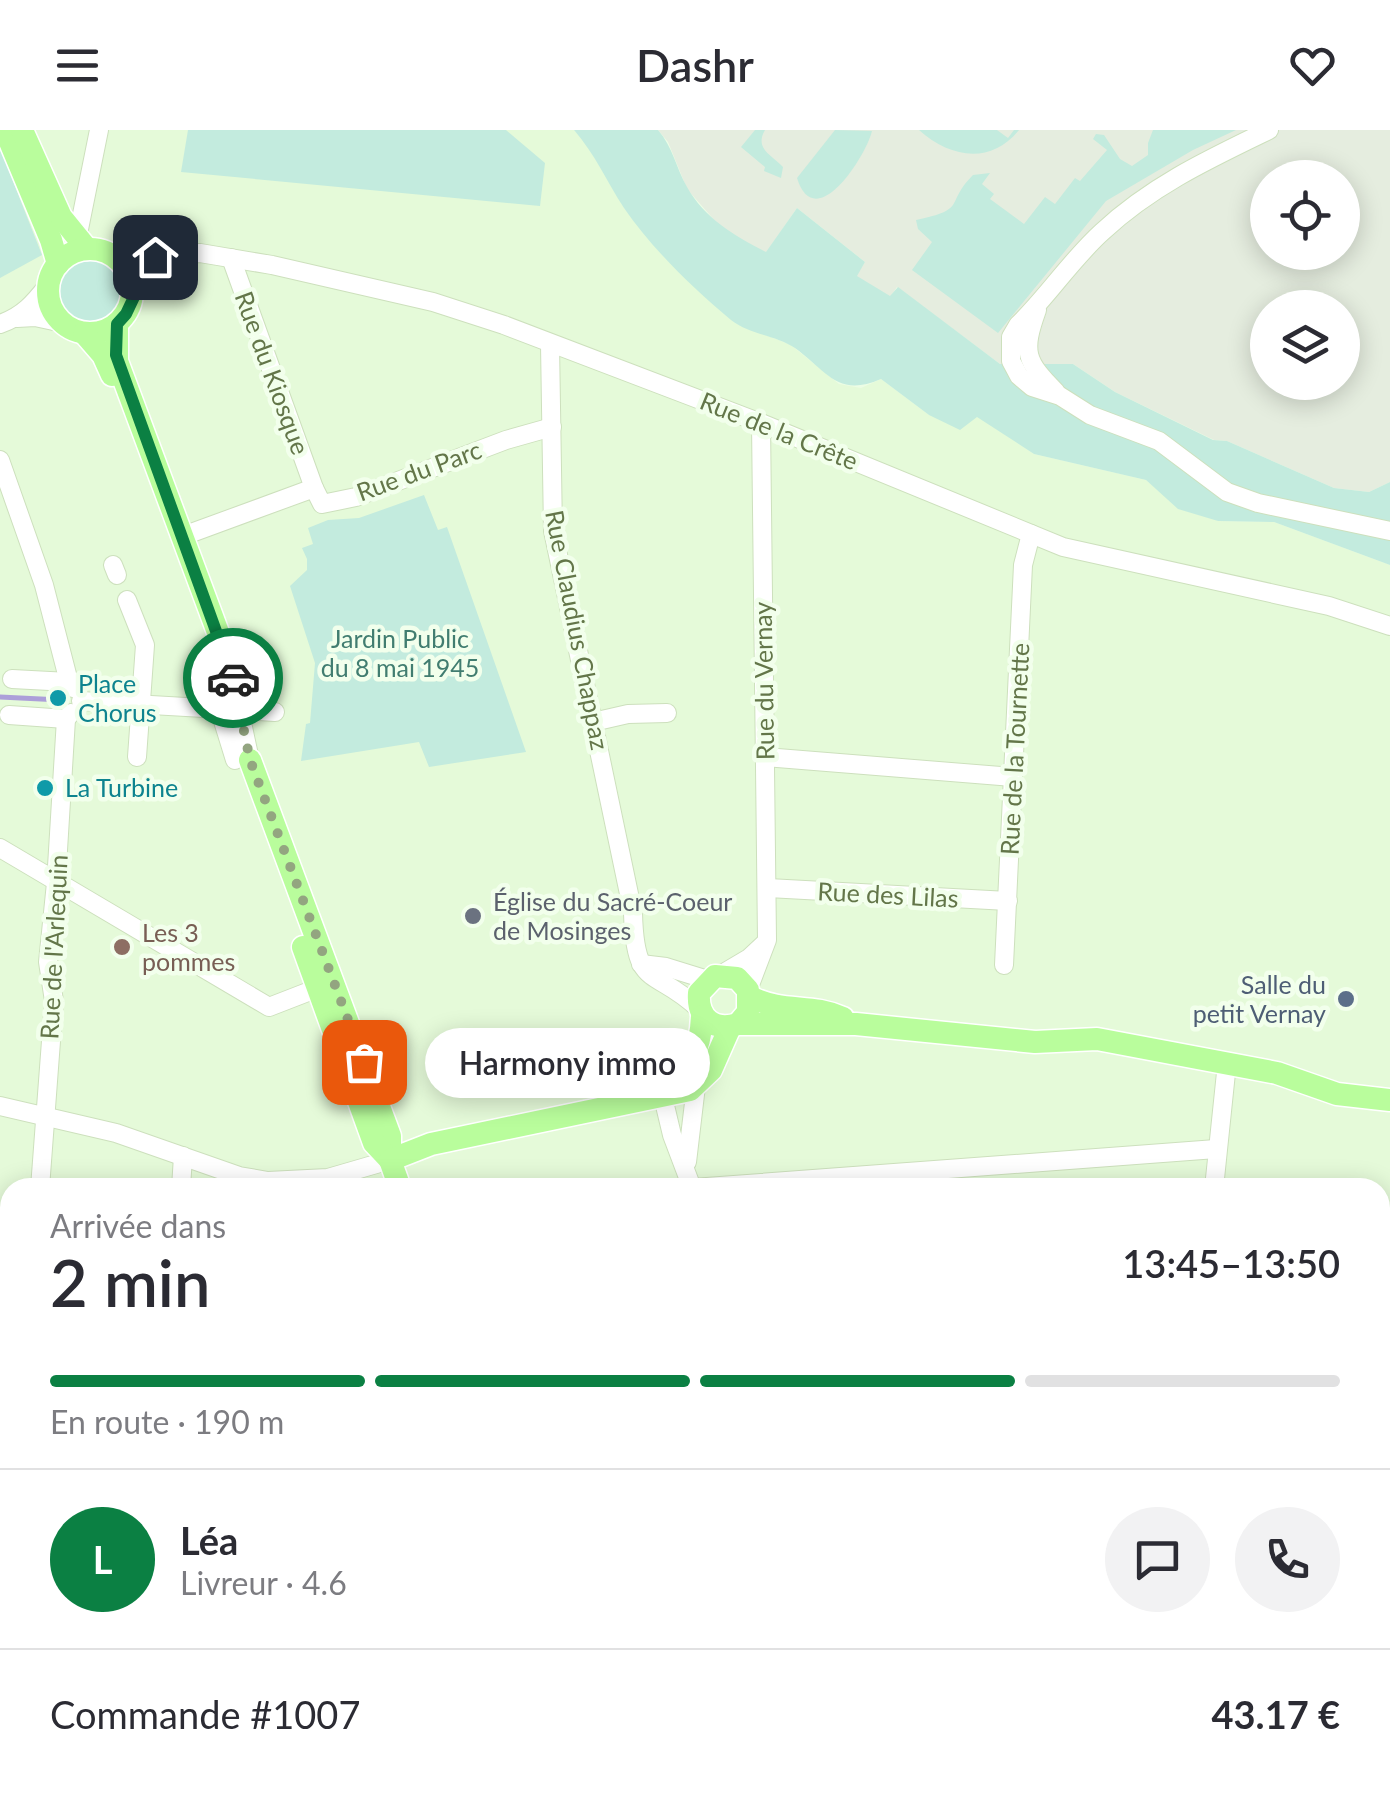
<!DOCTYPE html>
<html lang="fr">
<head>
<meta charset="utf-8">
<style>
	:root { --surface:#fff; --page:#f2f2f3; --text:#2b2b33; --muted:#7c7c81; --line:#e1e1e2; --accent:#0b8043 }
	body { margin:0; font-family:Lato,sans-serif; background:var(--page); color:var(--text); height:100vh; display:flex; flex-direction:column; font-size:38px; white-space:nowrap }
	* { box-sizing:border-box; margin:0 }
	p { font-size:32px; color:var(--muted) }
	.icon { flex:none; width:55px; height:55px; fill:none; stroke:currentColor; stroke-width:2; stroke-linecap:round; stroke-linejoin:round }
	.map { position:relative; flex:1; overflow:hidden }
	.sheet { position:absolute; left:0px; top:1048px; width:1390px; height:622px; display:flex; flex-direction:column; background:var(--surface); border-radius:30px 30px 0 0; box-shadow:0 5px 25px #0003 }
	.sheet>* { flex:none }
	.buttons { position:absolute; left:1250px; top:30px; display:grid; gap:20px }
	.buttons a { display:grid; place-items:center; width:110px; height:110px; border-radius:50%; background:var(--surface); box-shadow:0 5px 25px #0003; font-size:50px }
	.pin { position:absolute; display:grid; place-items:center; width:85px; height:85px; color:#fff; margin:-42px; border-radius:20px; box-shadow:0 5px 15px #0006 }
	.courier { position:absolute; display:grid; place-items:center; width:100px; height:100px; margin:-50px; border:8px solid #0b8043; border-radius:50%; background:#fff; color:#222; box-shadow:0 2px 12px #0007 }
	.bubble { position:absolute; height:70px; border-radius:35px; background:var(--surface); box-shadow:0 5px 25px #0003; font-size:32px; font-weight:600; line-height:70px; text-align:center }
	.overview em { font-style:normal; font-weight:600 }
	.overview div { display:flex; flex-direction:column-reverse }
	.overview { display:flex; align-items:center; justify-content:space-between; height:170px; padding:0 50px }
	h1 { font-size:65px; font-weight:600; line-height:75px }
	.bar { display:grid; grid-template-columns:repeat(4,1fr); gap:15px 10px; align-content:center; height:120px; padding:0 50px }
	.bar i { height:12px; border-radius:8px; background:var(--line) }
	.bar .selected { background:var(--accent) }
	.bar p { grid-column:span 4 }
	.line { display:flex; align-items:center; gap:25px; padding:0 50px; border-top:2px solid var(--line) }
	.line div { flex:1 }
	.round { display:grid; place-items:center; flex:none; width:105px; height:105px; border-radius:52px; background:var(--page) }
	header { display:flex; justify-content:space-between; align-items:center; height:130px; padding:0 50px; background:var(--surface); font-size:45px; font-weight:600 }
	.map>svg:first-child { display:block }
</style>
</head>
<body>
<header><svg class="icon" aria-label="menu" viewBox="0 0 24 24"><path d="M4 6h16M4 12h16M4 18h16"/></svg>Dashr<svg class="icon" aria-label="heart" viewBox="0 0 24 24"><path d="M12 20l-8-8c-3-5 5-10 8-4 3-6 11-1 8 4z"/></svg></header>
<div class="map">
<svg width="1390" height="1669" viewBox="0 0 1390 1669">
	<rect width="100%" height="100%" fill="#ecfde5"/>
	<!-- residential -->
	<path fill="#e5fad9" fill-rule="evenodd" d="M 0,0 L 574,0 L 589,17 L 625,79 L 663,126 L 735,193 L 791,215 L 839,254 L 861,258 L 881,249 L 929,285 L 977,286 L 1034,324 L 1146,350 L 1160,362 L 1218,391 L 1274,392 L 1390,435 L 1390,1669 L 0,1669 ZM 10,1058 L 1380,1058 L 1380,1660 L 10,1660 Z"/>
	<!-- industrial -->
	<path fill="#e5eddf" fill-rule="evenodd" d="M 658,0 L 1390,0 L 1390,352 L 1369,362 L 1334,358 L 1227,311 L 1214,310 L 1115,262 L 1073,234 L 1000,234 L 897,157 L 890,167 L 856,146 L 865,132 L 797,78 L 766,123 L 723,100 L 687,59 L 668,12 ZM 1268,48 L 1342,48 L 1342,122 L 1268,122 ZM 1268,178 L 1342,178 L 1342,252 L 1268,252 Z"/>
	<!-- green -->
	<g fill="#c3ebde">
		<path d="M 188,0 L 506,0 L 545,33 L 540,76 L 181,42 Z"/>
		<path d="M 574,0 L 658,0 C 673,17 676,38 687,57 C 705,89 735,106 766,122 L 797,78 L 865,132 L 857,146 L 890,166 L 898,157 L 1000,234 L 1073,234 L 1115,262 L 1213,310 L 1227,311 L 1334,358 L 1369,362 L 1390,352 L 1390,435 L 1274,392 L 1218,391 L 1178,379 L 1146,350 L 1034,324 L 977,287 L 960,300 L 929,285 L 881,249 C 837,268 827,241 795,218 C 776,205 750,205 731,190 C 692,157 653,120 624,78 C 607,52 595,24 574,0 Z"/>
		<path d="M 755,0 L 765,0 C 754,19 772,25 783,37 L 781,48 L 764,41 L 765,37 L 741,17 Z"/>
		<path d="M 835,0 L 872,1 C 866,26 815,106 797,48 Z"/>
		<path d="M 919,0 L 997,0 L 1008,8 L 1014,0 L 1019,0 C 991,35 950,28 919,0 Z"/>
		<path d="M 1153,0 L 1236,0 L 1193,20 L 1106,71 L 998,203 L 912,140 L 932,112 L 918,99 L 916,90 C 969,79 944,74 973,45 L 990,43 L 982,54 L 994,64 L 990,69 L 1024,94 L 1045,67 L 1055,74 L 1075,48 L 1080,51 L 1107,20 L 1093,9 L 1096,4 L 1104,5 L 1120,29 L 1132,36 L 1148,25 L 1148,13 Z"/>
		<path d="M 0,18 L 42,125 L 0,148 Z"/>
		<circle cx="91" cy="160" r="32"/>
		<path d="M 424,365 L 438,400 L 447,397 L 526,622 L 429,637 L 419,612 L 301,631 L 306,594 L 310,593 L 315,533 L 290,456 L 307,440 L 307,429 L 302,418 L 313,414 L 308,398 L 328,390 L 359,388 Z"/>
	</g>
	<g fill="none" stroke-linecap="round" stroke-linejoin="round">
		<!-- stream -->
		<path stroke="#ac9fd9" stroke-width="5" d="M 0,567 L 61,570"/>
		<defs>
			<g id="minor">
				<path d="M 1269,0 C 1209,29 1151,56 1102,102 C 1071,130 1048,166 1018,195 L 1011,207 L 1011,231 L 1019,246 L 1032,257 L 1060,266 L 1090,285 L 1159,311 L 1227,362 L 1258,373 L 1390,401"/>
				<path d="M 77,109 L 99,0"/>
				<path d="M 117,128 L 200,123 L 272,135 L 433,172 L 504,195 L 761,293 L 1063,417 L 1329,476 L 1390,496"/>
				<path d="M 231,128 L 314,358"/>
				<path d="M 133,164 L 143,148 L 165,126"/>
				<path d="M 1037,180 C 1022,222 1025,231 1056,262"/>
				<path d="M 17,188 L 35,187 L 63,193"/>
				<path d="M 0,194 C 23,186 34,173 48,155"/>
				<path d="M 550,214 L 553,401 L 633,783 C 635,861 655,837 699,879"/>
				<path d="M 0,330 L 44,455 L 69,552"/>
				<path d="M 183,406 L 314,358 L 322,374 L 356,367 L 506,310 L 552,297"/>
				<path d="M 113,435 L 117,445"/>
				<path d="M 127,470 L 145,515 L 137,627"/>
				<path d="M 215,532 L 223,591 L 235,630"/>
				<path d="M 229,532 L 250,630"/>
				<path d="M 12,549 L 69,552 L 73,558"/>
				<path d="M 81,571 L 275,582"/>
				<path d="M 9,585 L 66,589 L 71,583"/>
				<path d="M 593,592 L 628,584 L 667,583"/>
				<path d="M 765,627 L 1013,647"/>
				<path d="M 0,718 L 269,877 L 318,858"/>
				<path d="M 768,758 L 1008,771"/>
				<path d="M 641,834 L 666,837 L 708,850"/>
				<path d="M 1004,835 L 1023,435 L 1031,404"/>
				<path d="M 722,844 L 749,828 L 764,814"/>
				<path d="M 748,860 L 767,810 L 761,293"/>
				<path d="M 662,963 L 672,1005 L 692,1058"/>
				<path d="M 0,976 L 116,1003 L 239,1046 L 268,1051 L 328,1048 L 390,1030"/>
				<path d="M 687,1032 L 696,956"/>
				<path d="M 40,1058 L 54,871 L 48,832 L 56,753 L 66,589"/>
				<path d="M 181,1058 L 183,1026"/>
				<path d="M 693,1058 L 1216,1019"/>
				<path d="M 1214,1058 L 1227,933"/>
				<path d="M 1380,1215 L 1390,1217"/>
				<path d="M 0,1325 L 10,1326"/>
				<path d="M 1380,1341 L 1390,1343"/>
				<path d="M 1380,1545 L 1390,1547"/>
				<path d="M 249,1660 L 249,1669"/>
				<path d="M 554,1660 L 558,1669"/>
				<path d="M 769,1660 L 770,1669"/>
				<path d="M 6,1669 L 10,1606"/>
			</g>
			<g id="major">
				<path d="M 5,0 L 51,110 L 58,134"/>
				<path d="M 22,0 L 61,87 L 87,119"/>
				<circle cx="90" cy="161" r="42"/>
				<path d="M 117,194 L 117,231 L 229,532"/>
				<path d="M 84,203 L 103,225 L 112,245"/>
				<path d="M 250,630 L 390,1006 L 390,1030 L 400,1058"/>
				<path d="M 303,817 L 374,1013 L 390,1030"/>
				<path d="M 750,867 C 785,884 810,873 843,888"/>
				<path d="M 738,894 L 748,882 L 748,860 L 737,848 L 715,846 L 699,863 C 697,888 714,902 738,894 L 856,894 L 1035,912 L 1097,909 L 1277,943 L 1337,964 L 1390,970"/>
				<path d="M 662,963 C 689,945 701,918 702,886"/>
				<path d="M 390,1030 L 431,1014 L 690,960 L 711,940 L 730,897"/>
				<path d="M 626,1660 L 631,1669"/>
			</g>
		</defs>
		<!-- minor casing -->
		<use href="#minor" stroke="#cde0bd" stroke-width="20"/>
		<!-- major casing -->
		<use href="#major" stroke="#fff" stroke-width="25"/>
		<!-- minor -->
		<use href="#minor" stroke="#fff" stroke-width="18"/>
		<!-- major -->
		<use href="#major" stroke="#b9fd9c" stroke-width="22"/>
	</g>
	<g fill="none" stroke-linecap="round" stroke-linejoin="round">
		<!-- done -->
		<path stroke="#93a580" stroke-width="10" stroke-dasharray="0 18" d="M 233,548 L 250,630 L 364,932"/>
		<!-- route -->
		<path stroke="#0b8043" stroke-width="12" d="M 155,127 L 166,126 L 143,148 L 126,184 L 117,194 L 116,225 L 233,548"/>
	</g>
	<!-- markers -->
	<g fill="#0f9aa8" stroke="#f2ffec" stroke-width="4">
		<circle cx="58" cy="568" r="10"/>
		<circle cx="45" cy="658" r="10"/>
	</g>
	<circle fill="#6b7280" stroke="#f2ffec" stroke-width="4" cx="473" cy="786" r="10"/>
	<circle fill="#8d6e63" stroke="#f2ffec" stroke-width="4" cx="122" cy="817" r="10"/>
	<circle fill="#5c6f8a" stroke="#f2ffec" stroke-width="4" cx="1346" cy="869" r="10"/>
	<g text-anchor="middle" stroke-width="9" stroke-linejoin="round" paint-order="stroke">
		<!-- street labels -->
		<g font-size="25" fill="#637649" stroke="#f2ffec">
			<text transform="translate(272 243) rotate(70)" y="9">Rue du Kiosque</text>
			<text transform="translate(779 301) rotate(22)" y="9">Rue de la Crête</text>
			<text transform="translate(419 341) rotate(-20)" y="9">Rue du Parc</text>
			<text transform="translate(577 500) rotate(79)" y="9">Rue Claudius Chappaz</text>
			<text transform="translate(764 551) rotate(-91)" y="9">Rue du Vernay</text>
			<text transform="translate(1015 619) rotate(-87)" y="9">Rue de la Tournette</text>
			<text transform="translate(888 765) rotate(3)" y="9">Rue des Lilas</text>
			<text transform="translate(54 817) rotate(-87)" y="9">Rue de l'Arlequin</text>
		</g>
		<!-- park labels -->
		<g font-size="25" fill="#417d70" stroke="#f2ffec">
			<text x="400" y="518">Jardin Public<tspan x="400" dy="29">du 8 mai 1945</tspan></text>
		</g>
		<!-- culture labels -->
		<g font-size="25" fill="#0d838f" stroke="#f2ffec" text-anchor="start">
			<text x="78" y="563">Place<tspan x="78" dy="29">Chorus</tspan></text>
			<text x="65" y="667">La Turbine</text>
		</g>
		<!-- worship labels -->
		<g font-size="25" fill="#5b616d" stroke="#f2ffec" text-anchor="start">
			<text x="493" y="781">Église du Sacré-Coeur<tspan x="493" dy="29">de Mosinges</tspan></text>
		</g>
		<!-- education labels -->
		<g font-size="25" fill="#785e54" stroke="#f2ffec" text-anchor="start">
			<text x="142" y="812">Les 3<tspan x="142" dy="29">pommes</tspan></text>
		</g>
		<!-- service labels -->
		<g font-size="25" fill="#4e5e75" stroke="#f2ffec" text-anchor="end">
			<text x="1326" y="864">Salle du<tspan x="1326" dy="29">petit Vernay</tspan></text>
		</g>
	</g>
</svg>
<div class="buttons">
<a><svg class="icon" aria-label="locate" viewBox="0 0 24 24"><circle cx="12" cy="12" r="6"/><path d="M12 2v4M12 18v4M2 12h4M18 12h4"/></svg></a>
<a><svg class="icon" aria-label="layers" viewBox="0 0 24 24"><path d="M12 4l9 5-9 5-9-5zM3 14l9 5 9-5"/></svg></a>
</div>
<div class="pin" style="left:364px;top:932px;background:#ea580c"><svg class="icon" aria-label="bag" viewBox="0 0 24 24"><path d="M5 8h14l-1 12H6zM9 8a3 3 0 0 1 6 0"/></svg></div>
<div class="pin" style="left:155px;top:127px;background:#1f2937"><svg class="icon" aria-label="home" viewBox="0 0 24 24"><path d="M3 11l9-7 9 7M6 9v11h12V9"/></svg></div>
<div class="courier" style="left:233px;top:548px"><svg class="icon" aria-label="car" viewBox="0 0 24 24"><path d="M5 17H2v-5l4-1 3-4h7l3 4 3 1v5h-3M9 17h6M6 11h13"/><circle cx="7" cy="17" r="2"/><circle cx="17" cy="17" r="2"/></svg></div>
<div class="bubble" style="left:425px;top:898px;width:285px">Harmony immo</div>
<section class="sheet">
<div class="overview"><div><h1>2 min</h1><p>Arrivée dans</p></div><em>13:45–13:50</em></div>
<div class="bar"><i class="selected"></i><i class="selected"></i><i class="selected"></i><i></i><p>En route · 190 m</p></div>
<div class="line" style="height:180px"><b class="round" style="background:var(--accent);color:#fff">L</b><div><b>Léa</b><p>Livreur · 4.6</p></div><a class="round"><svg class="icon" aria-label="chat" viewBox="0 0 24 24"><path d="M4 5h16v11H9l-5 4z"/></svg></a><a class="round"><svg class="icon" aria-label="phone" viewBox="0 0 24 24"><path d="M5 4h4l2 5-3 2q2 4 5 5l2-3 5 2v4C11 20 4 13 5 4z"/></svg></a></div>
<div class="line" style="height:130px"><div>Commande #1007</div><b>43.17 €</b></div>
</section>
</div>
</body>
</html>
